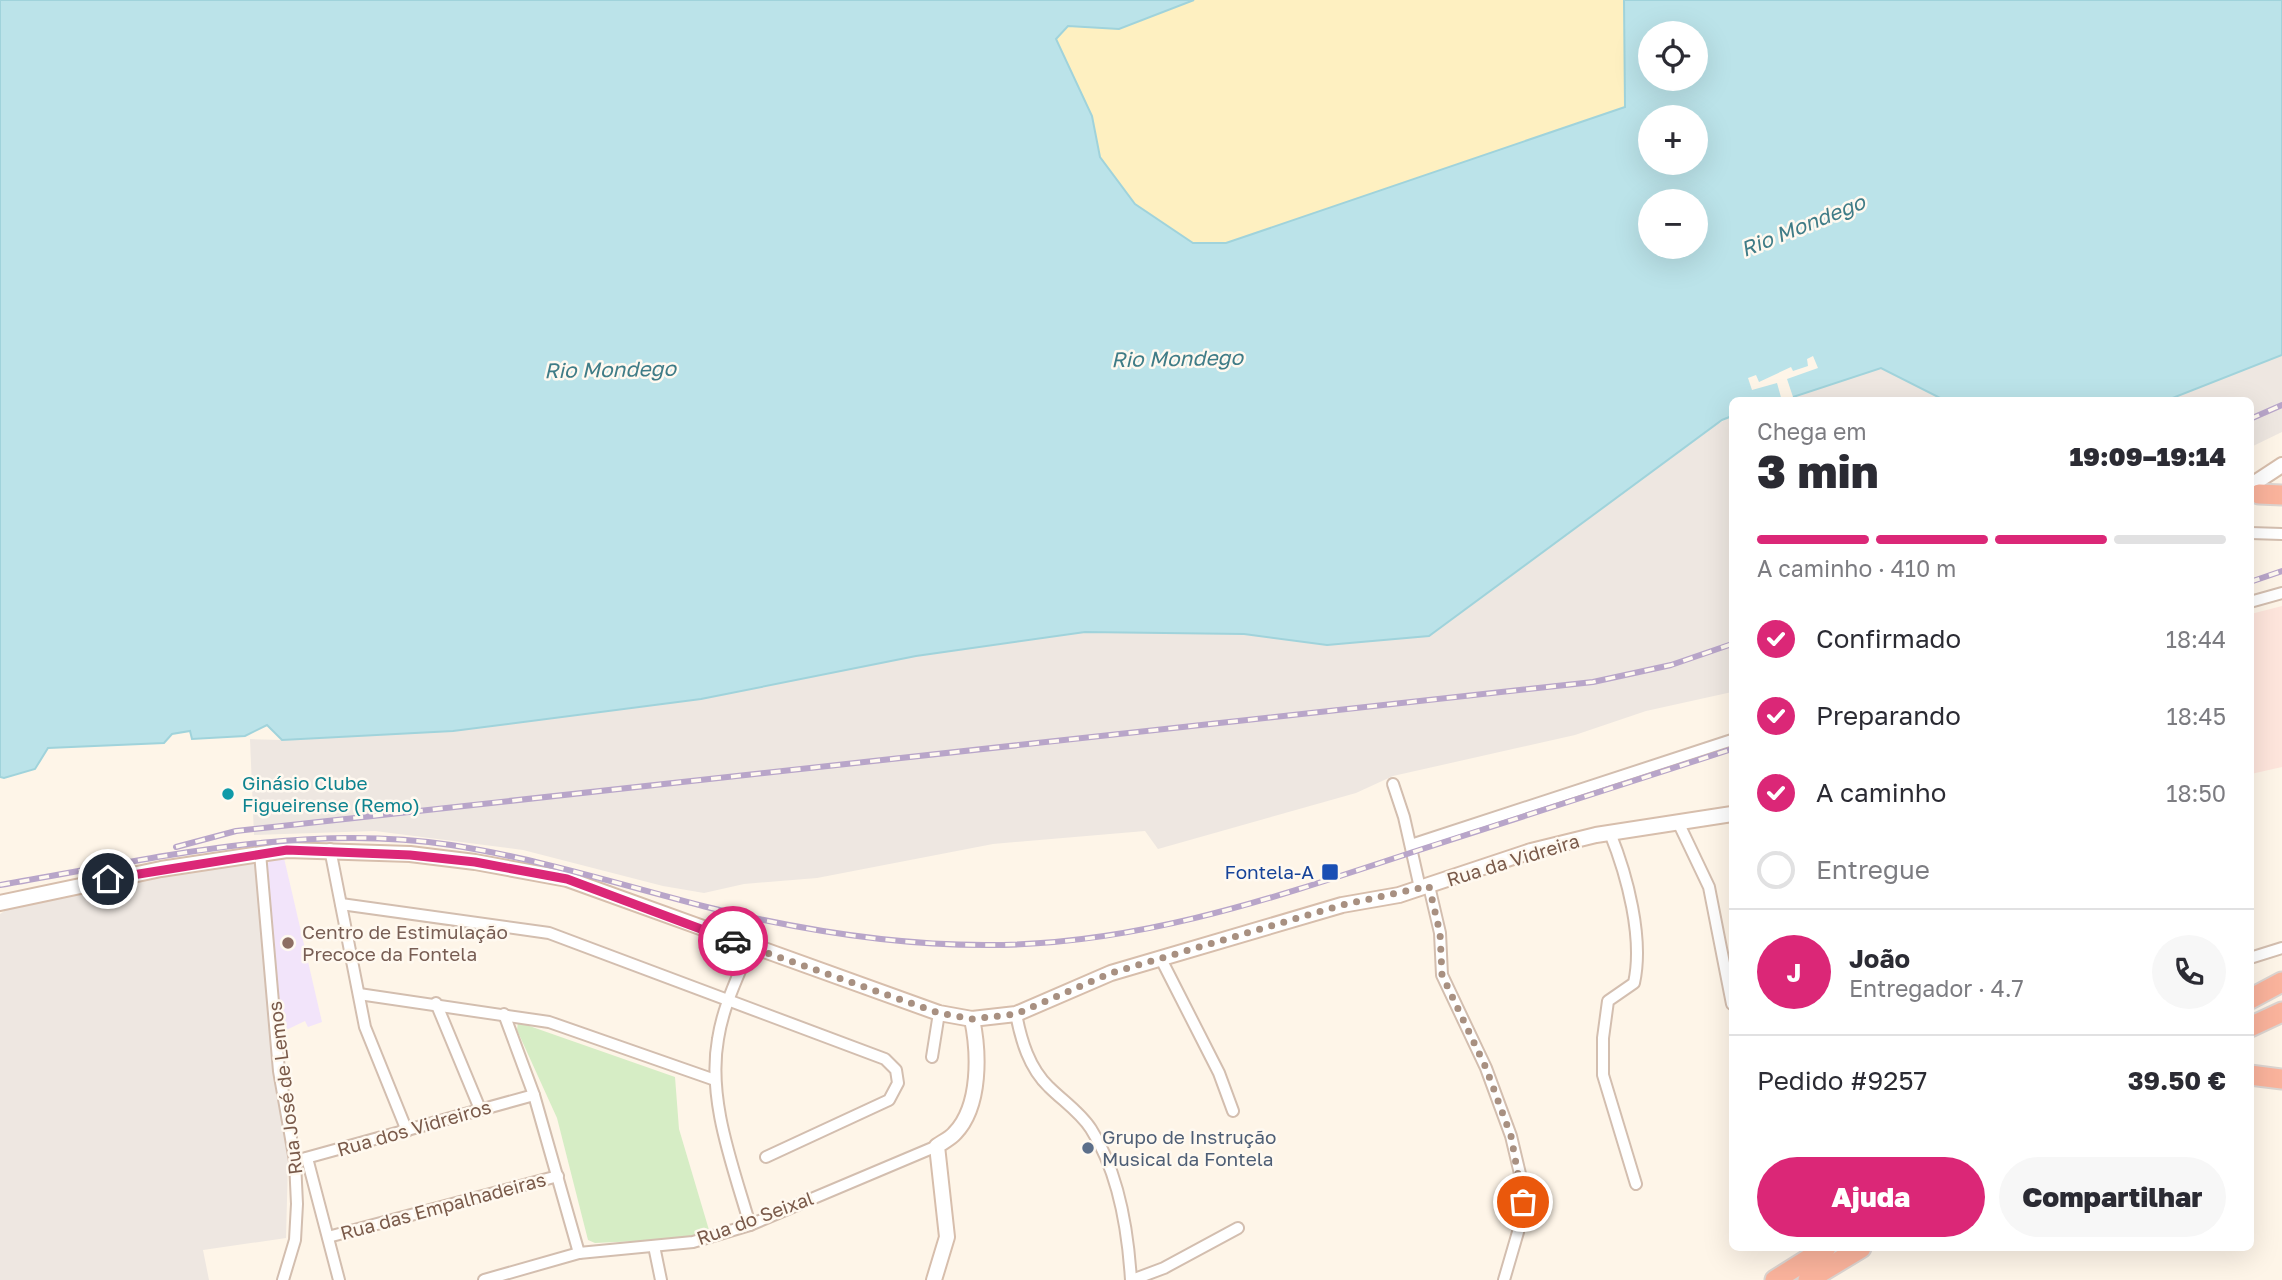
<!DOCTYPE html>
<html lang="pt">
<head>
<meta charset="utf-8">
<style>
	:root { --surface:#fff; --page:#f7f7f7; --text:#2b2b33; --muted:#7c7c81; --line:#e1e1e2; --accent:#db2777 }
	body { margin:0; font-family:"Golos Text",sans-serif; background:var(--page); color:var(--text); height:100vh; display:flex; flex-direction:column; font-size:26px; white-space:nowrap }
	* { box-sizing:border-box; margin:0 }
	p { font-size:23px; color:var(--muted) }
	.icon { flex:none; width:38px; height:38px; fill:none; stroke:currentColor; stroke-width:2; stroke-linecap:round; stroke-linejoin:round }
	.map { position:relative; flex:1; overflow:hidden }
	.details { position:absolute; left:1729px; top:397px; width:525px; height:854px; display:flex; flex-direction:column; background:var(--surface); border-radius:10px; box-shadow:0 7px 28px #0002 }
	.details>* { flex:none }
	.tools { position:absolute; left:1638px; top:21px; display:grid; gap:14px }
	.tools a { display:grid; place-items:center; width:70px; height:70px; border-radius:50%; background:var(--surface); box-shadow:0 7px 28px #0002; font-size:35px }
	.pin { position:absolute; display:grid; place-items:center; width:60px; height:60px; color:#fff; margin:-30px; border:4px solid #fff; border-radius:50%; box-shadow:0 2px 7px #0007 }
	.courier { position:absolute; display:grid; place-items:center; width:70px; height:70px; margin:-35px; border:5px solid #db2777; border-radius:50%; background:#fff; color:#222; box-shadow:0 2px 9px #0007 }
	.summary em { font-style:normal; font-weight:800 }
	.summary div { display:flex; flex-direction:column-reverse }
	.summary { display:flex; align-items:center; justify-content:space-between; height:119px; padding:0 28px }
	h1 { font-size:46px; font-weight:800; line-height:52px }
	.bar { display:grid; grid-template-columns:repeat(4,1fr); gap:10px 7px; align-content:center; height:84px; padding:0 28px }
	.bar i { height:9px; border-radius:5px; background:var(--line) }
	.bar .current { background:var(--accent) }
	.bar p { grid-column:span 4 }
	.line { display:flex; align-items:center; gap:18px; padding:0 28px; border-top:2px solid var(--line) }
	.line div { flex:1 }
	.round { display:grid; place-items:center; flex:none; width:74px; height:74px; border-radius:37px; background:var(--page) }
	ol { padding:0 28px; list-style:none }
	li { display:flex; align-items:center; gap:21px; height:77px }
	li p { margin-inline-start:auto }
	li .icon { padding:7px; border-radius:50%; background:var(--accent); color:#fff; stroke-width:4 }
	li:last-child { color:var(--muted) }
	li i { width:38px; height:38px; border:4px solid var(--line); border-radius:50% }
	.button { display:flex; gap:14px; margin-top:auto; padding:14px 28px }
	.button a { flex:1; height:80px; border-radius:42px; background:var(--accent); color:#fff; font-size:28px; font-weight:800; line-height:80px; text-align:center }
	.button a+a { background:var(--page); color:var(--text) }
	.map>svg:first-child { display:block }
</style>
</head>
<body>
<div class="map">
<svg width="2282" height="1280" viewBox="0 0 2282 1280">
	<rect width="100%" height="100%" fill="#fef5e8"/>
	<!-- commercial -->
	<path fill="#fee5dc" d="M 2282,606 L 2282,767 L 2251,774 L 2251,614 Z"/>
	<!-- industrial -->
	<g fill="#eee7e1">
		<path d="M 2282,355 L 2282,432 L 2251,447 L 2250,401 L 2165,401 Z"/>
		<path d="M 1881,368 L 1946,401 L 1781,401 Z"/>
		<path d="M 1732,416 L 1732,692 L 1646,711 L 1575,735 L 1393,776 L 1356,793 L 1158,849 L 1145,831 L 993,844 L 817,878 L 744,884 L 704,893 L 663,886 L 523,850 L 375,831 L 254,835 L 250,739 L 282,740 L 453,731 L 701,699 L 916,656 L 1085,632 L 1244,634 L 1327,645 Z"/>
		<path d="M 255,860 L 288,1161 L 286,1238 L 203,1250 L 209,1280 L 0,1280 L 0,914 L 18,902 Z"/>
	</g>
	<!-- education -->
	<path fill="#f2e4fa" d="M 284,858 L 322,1022 L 308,1027 L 305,1021 L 280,1033 L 266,865 L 271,860 Z"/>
	<!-- green -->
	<path fill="#d6edc5" d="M 518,1022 L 675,1077 L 679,1129 L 709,1230 L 682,1239 L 595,1243 L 588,1240 L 557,1118 L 517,1030 Z"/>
	<!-- sand -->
	<path fill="#fef0c1" d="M 1194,0 L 1624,0 L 1625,107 L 1225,243 L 1193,243 L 1135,204 L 1100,157 L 1092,116 L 1056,38 L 1068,26 L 1119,29 Z"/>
	<!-- water -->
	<path fill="#bbe3e9" stroke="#a0d3db" stroke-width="2" fill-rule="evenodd" d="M 0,0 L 1194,0 L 1119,29 L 1068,26 L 1056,39 L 1092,116 L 1100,157 L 1135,204 L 1193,243 L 1226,243 L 1625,107 L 1624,0 L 2282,0 L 2282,355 L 2165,401 L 1946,401 L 1881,368 L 1781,401 L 1732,401 L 1732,416 L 1722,420 L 1429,636 L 1327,645 L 1244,634 L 1085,632 L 916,656 L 701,699 L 453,731 L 282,740 L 267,725 L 245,736 L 192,739 L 190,731 L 172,734 L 164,743 L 48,748 L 35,769 L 4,778 L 0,777 ZM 1650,33 L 1696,33 L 1696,79 L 1650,79 ZM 1650,117 L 1696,117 L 1696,163 L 1650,163 ZM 1650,201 L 1696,201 L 1696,247 L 1650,247 Z"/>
	<!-- pier -->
	<path fill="#fef5e8" d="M 1813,356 L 1818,368 L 1787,379 L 1794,400 L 1782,401 L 1777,383 L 1752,390 L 1748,378 L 1756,375 L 1759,382 L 1791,367 L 1793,371 L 1808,366 L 1807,359 Z"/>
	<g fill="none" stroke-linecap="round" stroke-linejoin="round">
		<defs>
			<g id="street">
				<path d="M 2250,533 L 2282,534"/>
				<path d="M 2250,602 L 2282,593"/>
				<path d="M 1393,784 L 1404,817 L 1420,888"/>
				<path d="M 1678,822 L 1709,887 L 1732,1004"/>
				<path d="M 1610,833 C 1627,875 1644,938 1634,983 L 1608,1001 L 1603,1038 L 1603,1075 L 1636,1184"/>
				<path d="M 1411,845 L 1732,740"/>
				<path d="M 330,849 L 365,1027 L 407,1131"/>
				<path d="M 260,853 L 279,1071 L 295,1161 L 297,1204 L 295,1240 L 283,1280"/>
				<path d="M 1429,886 L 1440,933 L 1442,975 L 1486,1068 L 1511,1136 L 1521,1178 L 1523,1202 L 1518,1232 L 1504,1280"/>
				<path d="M 341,904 L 549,933 L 885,1059 L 896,1070 L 898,1083 L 889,1100 L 766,1157"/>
				<path d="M 750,947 C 738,977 723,1006 718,1039 C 707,1100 733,1166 750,1225"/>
				<path d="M 2250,958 L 2282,948"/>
				<path d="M 1161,959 L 1219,1073 L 1233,1111"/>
				<path d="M 359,994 L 549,1022 L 715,1080"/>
				<path d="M 436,1003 L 480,1109"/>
				<path d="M 504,1014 L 534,1095 L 579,1253"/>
				<path d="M 1016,1014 C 1021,1040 1029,1068 1049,1087 C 1063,1101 1080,1112 1091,1129 C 1118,1171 1128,1231 1131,1280"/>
				<path d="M 932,1057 L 939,1013"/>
				<path d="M 307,1158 L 339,1280"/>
				<path d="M 295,1161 L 534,1095"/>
				<path d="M 328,1237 L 558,1176"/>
				<path d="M 654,1246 L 661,1280"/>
				<path d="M 484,1280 L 579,1253 L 693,1242 L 750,1225 L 937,1146"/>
				<path d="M 1132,1280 L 1164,1268 L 1238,1228"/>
			</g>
			<g id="secondary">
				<path d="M 2250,486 L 2282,465"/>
				<path d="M 0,903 L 161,869 L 287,850 L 410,854 L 475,862 L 567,879 L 939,1013 L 972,1019 L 1016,1014 L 1111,973 L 1342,905 L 1399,895 L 1531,851 L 1596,835 L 1732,814"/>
				<path d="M 934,1280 L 947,1237 L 937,1146 C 943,1142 951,1138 955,1133 C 981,1106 979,1052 972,1019"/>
			</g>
			<g id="highway">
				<path d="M 2259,494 L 2282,495"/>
				<path d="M 2250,999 L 2282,982"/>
				<path d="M 2250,1027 L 2282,1012"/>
				<path d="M 2250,1075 L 2282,1079"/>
				<path d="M 1775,1280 L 1826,1248"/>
				<path d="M 1808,1280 L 1861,1248"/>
			</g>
		</defs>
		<!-- street casing -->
		<use href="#street" stroke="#d3beaf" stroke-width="14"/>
		<!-- secondary casing -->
		<use href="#secondary" stroke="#d7beac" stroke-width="18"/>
		<!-- highway casing -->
		<use href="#highway" stroke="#dcd4d0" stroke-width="23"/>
		<!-- street -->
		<use href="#street" stroke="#fff" stroke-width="10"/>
		<!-- secondary -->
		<use href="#secondary" stroke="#fff" stroke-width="14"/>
		<!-- highway -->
		<use href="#highway" stroke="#fab39c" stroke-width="19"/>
		<defs>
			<g id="rail">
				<path d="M 2250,419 L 2282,405"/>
				<path d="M 2250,582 L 2282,571"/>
				<path d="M 176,847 L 236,831 L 1593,682 L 1671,665 L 1732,644"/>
				<path d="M 0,885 C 148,860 301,822 451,845 C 540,859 625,886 711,908 C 801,930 892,945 985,945 C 1133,946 1271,899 1410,853 C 1517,818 1625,784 1732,749"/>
			</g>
		</defs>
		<!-- rail casing -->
		<use href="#rail" stroke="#b8a5c9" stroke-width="6"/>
		<!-- rail -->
		<use href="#rail" stroke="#fff9f0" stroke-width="3.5" stroke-dasharray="10" stroke-linecap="butt"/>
	</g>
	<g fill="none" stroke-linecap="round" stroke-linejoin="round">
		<!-- done -->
		<path stroke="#a89081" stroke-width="7" stroke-dasharray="0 12.6" d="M 733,941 L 939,1013 L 972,1019 L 1016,1014 L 1111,973 L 1342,905 L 1429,886 L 1440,933 L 1442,975 L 1486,1068 L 1511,1136 L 1523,1202"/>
		<!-- route -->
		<path stroke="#db2777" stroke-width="9" d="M 108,879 L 287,850 L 410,855 L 475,862 L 567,879 L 733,941"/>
	</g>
	<!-- markers -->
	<circle fill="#0f9aa8" stroke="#fff9f0" stroke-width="2.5" cx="228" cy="794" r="7"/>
	<rect fill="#1a4fb4" stroke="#fff9f0" stroke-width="2.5" x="1321" y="863" width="18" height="18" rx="3.5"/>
	<circle fill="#8d6e63" stroke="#fff9f0" stroke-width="2.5" cx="288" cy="943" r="7"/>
	<circle fill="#5c6f8a" stroke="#fff9f0" stroke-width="2.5" cx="1088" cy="1148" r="7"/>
	<g text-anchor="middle" stroke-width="5" stroke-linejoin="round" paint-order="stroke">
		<!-- culture labels -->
		<g font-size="19" fill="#0d838f" stroke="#fff9f0" text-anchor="start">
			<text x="242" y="790">Ginásio Clube<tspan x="242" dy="22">Figueirense (Remo)</tspan></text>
		</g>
		<!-- street labels -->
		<g font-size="19" fill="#7a5a4a" stroke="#fff9f0">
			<text transform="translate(1513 860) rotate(-17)" y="7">Rua da Vidreira</text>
			<text transform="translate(285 1088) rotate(-97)" y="7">Rua José de Lemos</text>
			<text transform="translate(414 1128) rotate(-16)" y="7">Rua dos Vidreiros</text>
			<text transform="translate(443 1206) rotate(-15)" y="7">Rua das Empalhadeiras</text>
			<text transform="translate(755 1218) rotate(-20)" y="7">Rua do Seixal</text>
		</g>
		<!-- transit labels -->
		<g font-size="19" fill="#164399" stroke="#fff9f0" text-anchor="end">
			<text x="1314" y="879">Fontela-A</text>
		</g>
		<!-- education labels -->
		<g font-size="19" fill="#785e54" stroke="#fff9f0" text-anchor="start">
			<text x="302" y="939">Centro de Estimulação<tspan x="302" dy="22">Precoce da Fontela</tspan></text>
		</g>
		<!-- service labels -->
		<g font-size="19" fill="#4e5e75" stroke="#fff9f0" text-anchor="start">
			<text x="1102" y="1144">Grupo de Instrução<tspan x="1102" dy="22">Musical da Fontela</tspan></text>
		</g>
		<!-- water labels -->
		<g font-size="21" font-style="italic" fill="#3f7c87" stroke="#fff9f0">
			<text transform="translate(1803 226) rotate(-22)" y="7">Rio Mondego</text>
			<text transform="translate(1177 359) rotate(-1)" y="7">Rio Mondego</text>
			<text transform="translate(610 370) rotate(-1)" y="7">Rio Mondego</text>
		</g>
	</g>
</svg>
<div class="tools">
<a><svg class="icon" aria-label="locate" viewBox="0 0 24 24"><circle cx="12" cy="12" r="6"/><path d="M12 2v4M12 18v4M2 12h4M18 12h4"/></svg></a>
<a>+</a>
<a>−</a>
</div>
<div class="pin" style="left:1523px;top:1202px;background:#ea580c"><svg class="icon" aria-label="bag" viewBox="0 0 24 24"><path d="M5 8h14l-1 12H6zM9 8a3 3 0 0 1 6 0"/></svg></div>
<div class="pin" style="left:108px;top:879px;background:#1f2937"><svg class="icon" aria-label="home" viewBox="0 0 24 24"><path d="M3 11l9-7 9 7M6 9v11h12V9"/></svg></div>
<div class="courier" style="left:733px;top:941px"><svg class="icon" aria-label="car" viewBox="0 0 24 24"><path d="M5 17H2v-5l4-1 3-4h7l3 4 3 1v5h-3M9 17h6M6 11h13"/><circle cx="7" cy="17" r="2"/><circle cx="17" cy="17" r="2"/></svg></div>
<section class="details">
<div class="summary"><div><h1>3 min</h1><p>Chega em</p></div><em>19:09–19:14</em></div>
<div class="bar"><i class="current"></i><i class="current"></i><i class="current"></i><i></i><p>A caminho · 410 m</p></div>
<ol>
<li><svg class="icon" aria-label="check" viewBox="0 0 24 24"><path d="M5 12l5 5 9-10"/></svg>Confirmado<p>18:44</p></li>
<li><svg class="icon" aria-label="check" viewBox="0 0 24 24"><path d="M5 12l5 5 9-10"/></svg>Preparando<p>18:45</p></li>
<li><svg class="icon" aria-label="check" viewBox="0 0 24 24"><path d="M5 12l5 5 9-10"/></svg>A caminho<p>18:50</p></li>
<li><i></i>Entregue</li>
</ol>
<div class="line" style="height:126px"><b class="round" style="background:var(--accent);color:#fff">J</b><div><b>João</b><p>Entregador · 4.7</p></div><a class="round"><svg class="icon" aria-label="phone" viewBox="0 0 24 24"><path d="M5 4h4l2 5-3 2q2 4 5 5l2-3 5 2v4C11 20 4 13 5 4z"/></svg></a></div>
<div class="line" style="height:91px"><div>Pedido #9257</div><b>39.50 €</b></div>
<div class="button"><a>Ajuda</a><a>Compartilhar</a></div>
</section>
</div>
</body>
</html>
